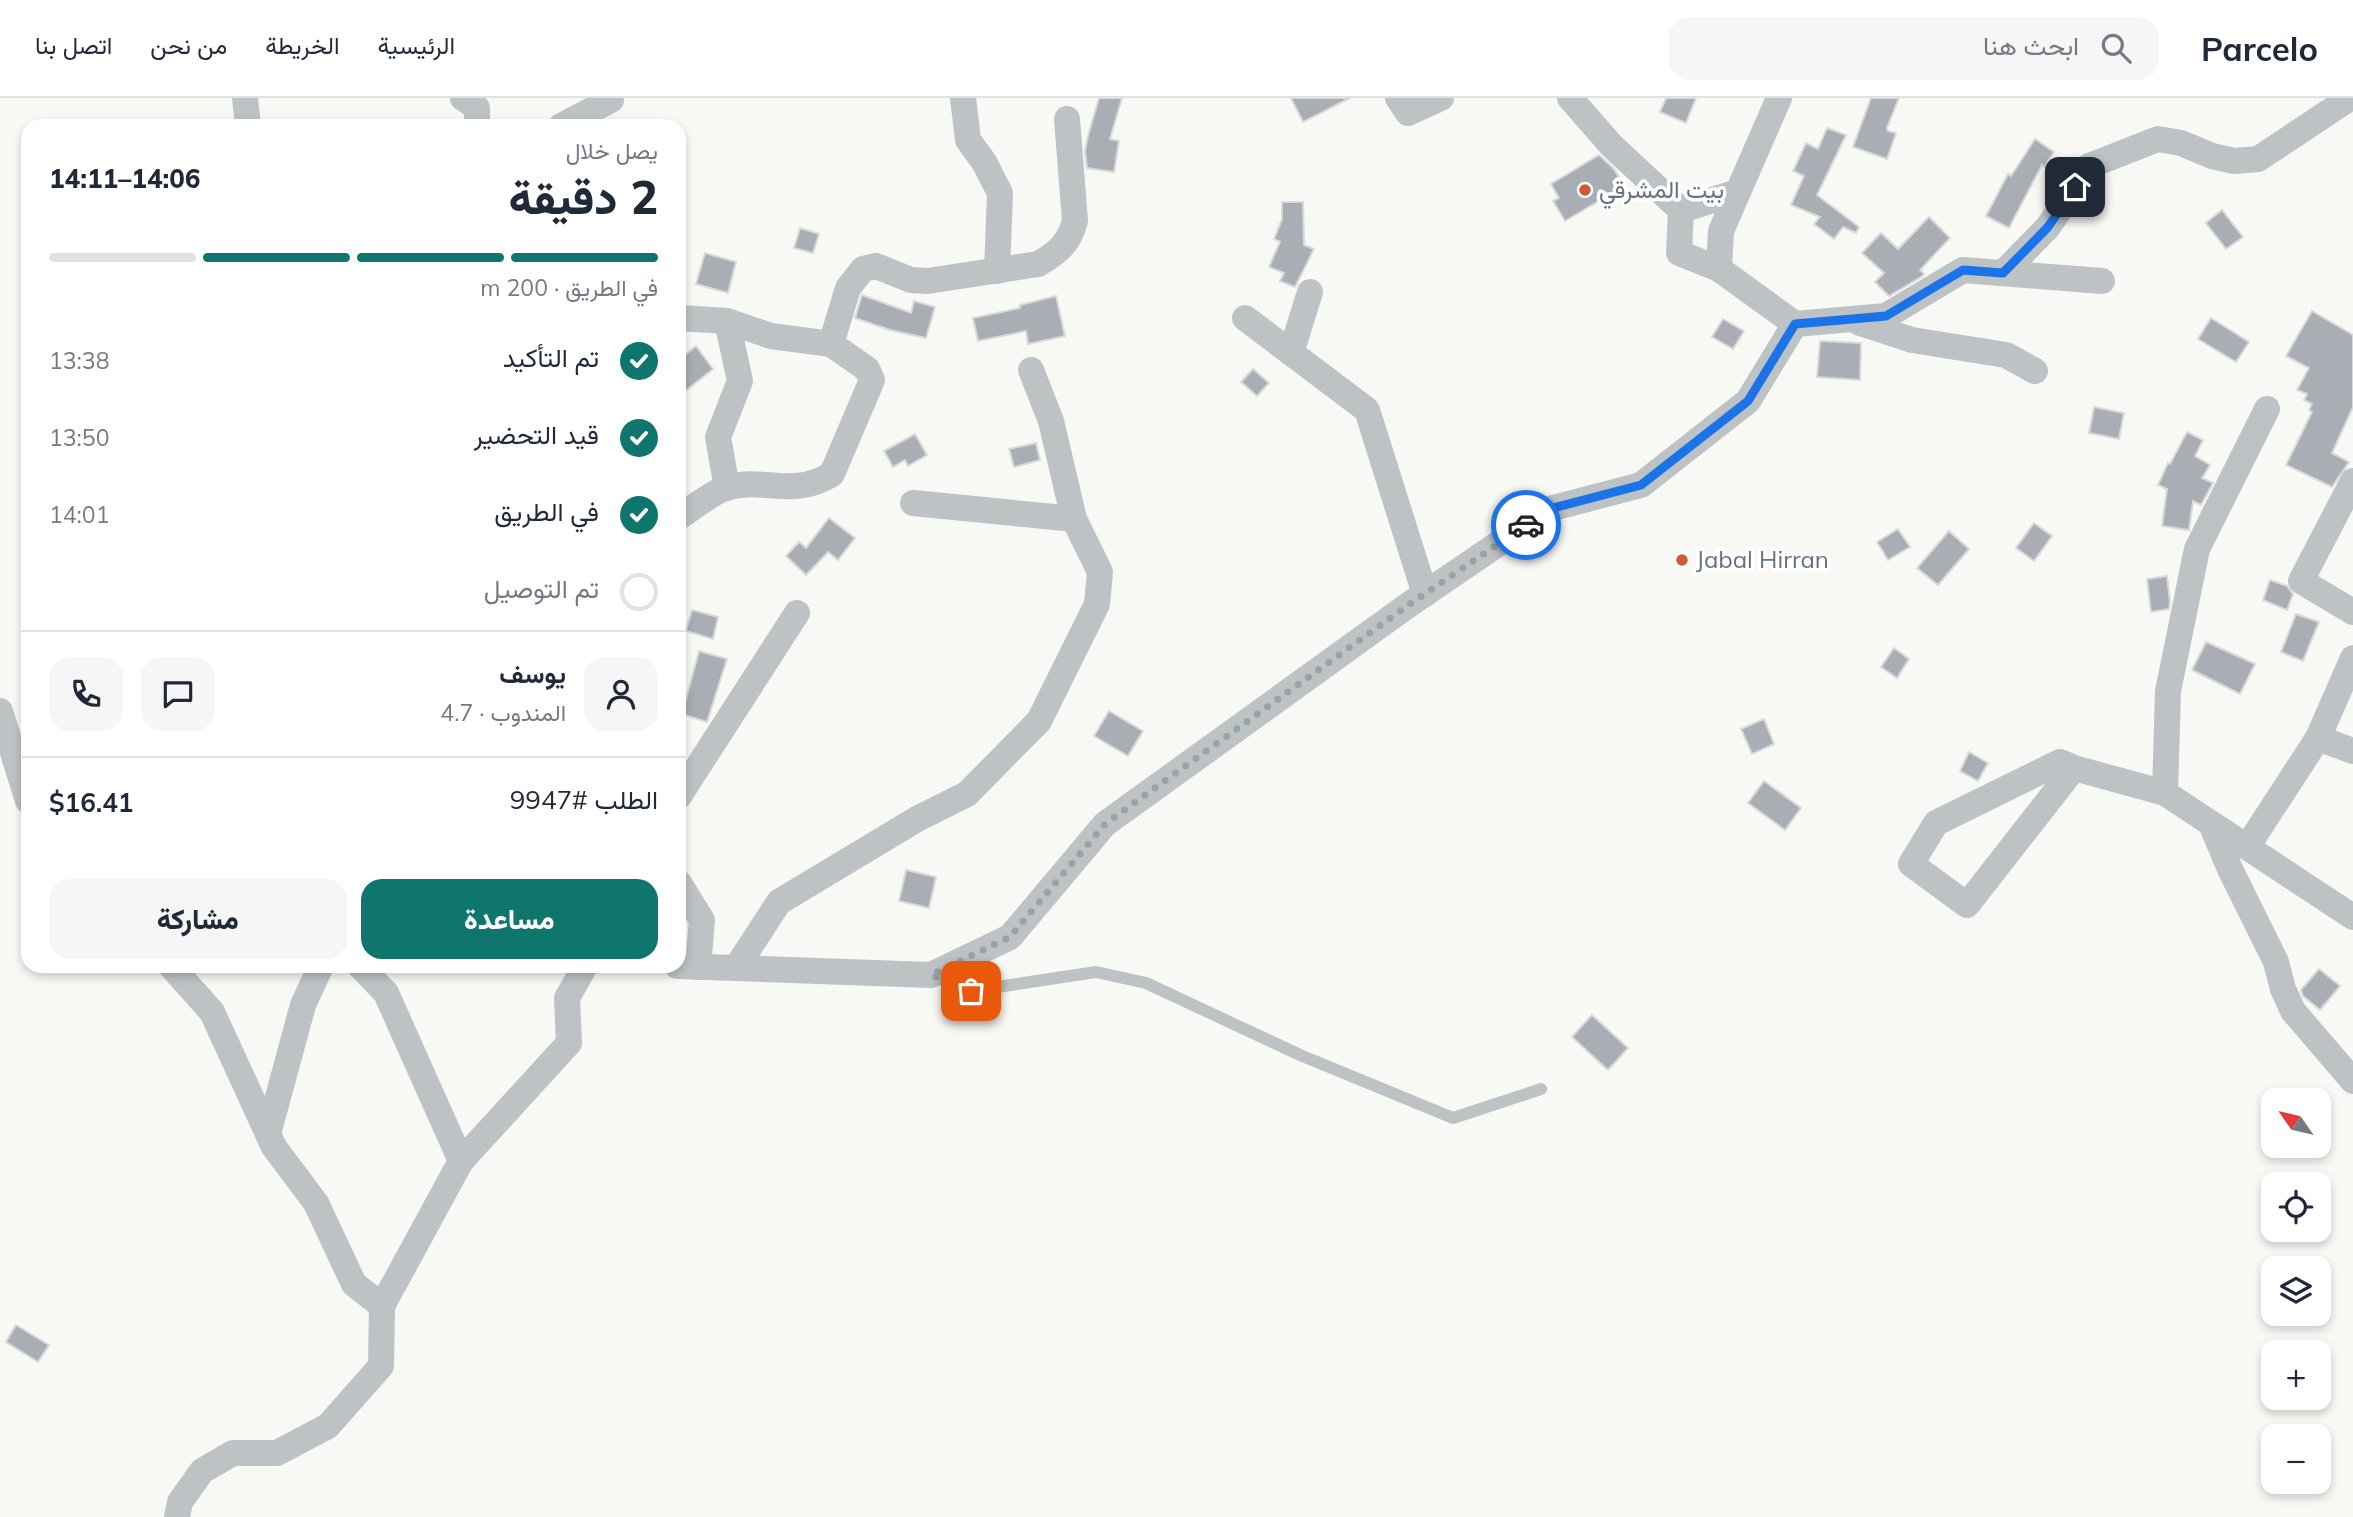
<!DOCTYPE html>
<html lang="ar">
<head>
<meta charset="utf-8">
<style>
	:root { --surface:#fff; --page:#f6f6f7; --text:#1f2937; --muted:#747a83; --line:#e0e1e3; --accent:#0f766e }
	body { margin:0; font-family:Mulish,Vazirmatn,sans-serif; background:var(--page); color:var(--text); direction:rtl; height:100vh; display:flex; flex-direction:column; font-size:26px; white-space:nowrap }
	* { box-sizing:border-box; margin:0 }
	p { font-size:23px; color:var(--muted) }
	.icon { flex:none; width:38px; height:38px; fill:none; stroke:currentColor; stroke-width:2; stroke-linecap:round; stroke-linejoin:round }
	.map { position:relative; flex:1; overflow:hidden; direction:ltr }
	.panel { position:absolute; left:21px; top:21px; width:665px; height:854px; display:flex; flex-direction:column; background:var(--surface); border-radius:21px; box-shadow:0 4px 10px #0003; direction:rtl }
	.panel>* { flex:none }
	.needle { width:46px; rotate:304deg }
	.buttons { position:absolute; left:2261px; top:990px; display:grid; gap:14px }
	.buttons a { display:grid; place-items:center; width:70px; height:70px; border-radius:14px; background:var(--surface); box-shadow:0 4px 10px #0003; font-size:35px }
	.pin { position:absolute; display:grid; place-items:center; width:60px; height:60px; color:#fff; margin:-30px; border-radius:14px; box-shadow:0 4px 10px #0006 }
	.courier { position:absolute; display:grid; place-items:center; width:70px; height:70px; margin:-35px; border:5px solid #1a73e8; border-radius:50%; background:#fff; color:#222; box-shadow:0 2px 9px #0007 }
	.overview em { font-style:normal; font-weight:800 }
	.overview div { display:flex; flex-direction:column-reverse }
	.overview { display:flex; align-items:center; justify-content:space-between; height:119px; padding:0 28px }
	h1 { font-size:46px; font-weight:800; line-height:52px }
	.bar { display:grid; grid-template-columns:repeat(4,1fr); gap:10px 7px; align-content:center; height:84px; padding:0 28px }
	.bar i { height:9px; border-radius:5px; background:var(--line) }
	.bar .current { background:var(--accent) }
	.bar p { grid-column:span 4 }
	.line { display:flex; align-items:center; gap:18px; padding:0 28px; border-top:2px solid var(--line) }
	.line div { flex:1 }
	.round { display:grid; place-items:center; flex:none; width:74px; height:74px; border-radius:21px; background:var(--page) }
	ol { padding:0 28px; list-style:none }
	li { display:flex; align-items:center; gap:21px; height:77px }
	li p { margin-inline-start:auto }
	li .icon { padding:7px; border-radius:50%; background:var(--accent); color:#fff; stroke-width:4 }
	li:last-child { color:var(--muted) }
	li i { width:38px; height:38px; border:4px solid var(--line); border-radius:50% }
	.action { display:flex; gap:14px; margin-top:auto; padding:14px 28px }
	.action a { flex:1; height:80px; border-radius:21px; background:var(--accent); color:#fff; font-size:28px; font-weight:800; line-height:80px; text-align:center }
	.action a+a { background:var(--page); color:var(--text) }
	header { display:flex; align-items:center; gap:42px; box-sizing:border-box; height:98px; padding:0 35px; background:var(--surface); border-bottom:2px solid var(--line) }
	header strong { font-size:33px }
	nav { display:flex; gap:38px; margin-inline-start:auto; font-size:24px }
	.search { width:490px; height:63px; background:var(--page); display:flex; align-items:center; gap:18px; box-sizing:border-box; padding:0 24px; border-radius:21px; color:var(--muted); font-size:26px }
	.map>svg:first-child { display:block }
</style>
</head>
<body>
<header>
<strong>Parcelo</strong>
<div class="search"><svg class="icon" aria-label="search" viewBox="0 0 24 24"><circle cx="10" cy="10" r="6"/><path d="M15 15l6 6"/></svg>ابحث هنا</div>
<nav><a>الرئيسية</a><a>الخريطة</a><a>من نحن</a><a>اتصل بنا</a></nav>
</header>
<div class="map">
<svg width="2353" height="1419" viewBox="0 0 2353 1419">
	<rect width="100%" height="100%" fill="#f8f8f5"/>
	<!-- building -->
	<g fill="#a8aeb4" stroke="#d9d9d8" stroke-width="2">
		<path d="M 1099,0 L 1122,0 L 1110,41 L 1119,43 L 1114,74 L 1087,70 L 1085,53 L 1088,38 Z"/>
		<path d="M 1291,0 L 1350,0 L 1303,24 Z"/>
		<path d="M 1666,0 L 1696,0 L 1686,25 L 1660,14 Z"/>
		<path d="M 1871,0 L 1899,0 L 1887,30 L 1888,33 L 1896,35 L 1887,61 L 1853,49 Z"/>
		<path d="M 1827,30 L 1846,37 L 1817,97 L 1859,129 L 1856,135 L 1843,129 L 1834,141 L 1814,126 L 1820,119 L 1791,107 L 1804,78 L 1793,73 L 1806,45 L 1818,51 Z"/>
		<path d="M 2035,41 L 2054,54 L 2044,69 L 2042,67 L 2009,130 L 1986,118 L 2008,76 L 2011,78 Z"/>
		<path d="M 1599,57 L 1614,71 L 1624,88 L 1565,123 L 1553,103 L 1559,100 L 1551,86 Z"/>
		<path d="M 1282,104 L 1303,104 L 1304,147 L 1314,151 L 1295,189 L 1280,183 L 1284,175 L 1269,169 L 1280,144 L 1274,141 L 1282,121 Z"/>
		<path d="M 2222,112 L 2243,139 L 2226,151 L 2206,125 Z"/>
		<path d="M 1929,119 L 1950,140 L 1920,172 L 1924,176 L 1921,179 L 1889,198 L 1875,184 L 1884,175 L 1862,155 L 1881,135 L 1898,151 Z"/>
		<path d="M 800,130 L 819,136 L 813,155 L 794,150 Z"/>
		<path d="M 705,155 L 736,164 L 728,195 L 696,186 Z"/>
		<path d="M 862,197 L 911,215 L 914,203 L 935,209 L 926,240 L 890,232 L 855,220 Z"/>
		<path d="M 1056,198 L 1065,238 L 1028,246 L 1026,233 L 978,243 L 973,220 L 1020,210 L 1020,207 Z"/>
		<path d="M 2312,213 L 2353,237 L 2353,309 L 2332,355 L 2349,364 L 2332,389 L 2286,367 L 2312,314 L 2309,312 L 2312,306 L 2304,302 L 2307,296 L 2297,292 L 2309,270 L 2286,258 Z"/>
		<path d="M 2211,220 L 2249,244 L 2236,264 L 2198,241 Z"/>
		<path d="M 1723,221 L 1744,233 L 1733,251 L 1712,239 Z"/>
		<path d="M 1820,243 L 1861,245 L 1860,282 L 1817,279 Z"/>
		<path d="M 696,248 L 713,271 L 679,298 L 679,262 Z"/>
		<path d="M 1253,271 L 1269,285 L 1257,298 L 1241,284 Z"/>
		<path d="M 2094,309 L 2124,315 L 2119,341 L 2089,335 Z"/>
		<path d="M 2187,334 L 2203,342 L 2195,358 L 2210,367 L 2202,380 L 2213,385 L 2201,407 L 2193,403 L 2189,432 L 2162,428 L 2167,391 L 2158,387 L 2168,365 L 2170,366 Z"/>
		<path d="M 915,336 L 927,357 L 908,368 L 905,362 L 893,369 L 884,353 Z"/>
		<path d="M 1036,345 L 1040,362 L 1014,369 L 1009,351 Z"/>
		<path d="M 829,420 L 855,440 L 838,462 L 828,454 L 806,477 L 786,458 L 799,444 L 806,450 Z"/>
		<path d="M 2034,425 L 2052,438 L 2034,463 L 2016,450 Z"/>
		<path d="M 1898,431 L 1910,449 L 1888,462 L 1877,444 Z"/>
		<path d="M 1949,433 L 1969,451 L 1938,487 L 1917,470 Z"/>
		<path d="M 2167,478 L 2170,504 L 2169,511 L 2151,514 L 2147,481 Z"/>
		<path d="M 2270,482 L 2287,488 L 2293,496 L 2287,512 L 2263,502 Z"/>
		<path d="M 692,512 L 718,519 L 713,541 L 686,533 Z"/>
		<path d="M 2296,516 L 2319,524 L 2303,563 L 2281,554 Z"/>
		<path d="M 2206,544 L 2255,566 L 2240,596 L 2192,572 Z"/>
		<path d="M 1894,550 L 1909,561 L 1897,580 L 1881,569 Z"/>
		<path d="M 699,553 L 727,561 L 707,624 L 682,616 Z"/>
		<path d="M 1109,613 L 1143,633 L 1128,658 L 1094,638 Z"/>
		<path d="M 1764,621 L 1774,646 L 1752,656 L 1741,631 Z"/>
		<path d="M 1969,654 L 1988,665 L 1978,683 L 1960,673 Z"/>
		<path d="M 1764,683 L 1801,710 L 1785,732 L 1748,705 Z"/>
		<path d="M 906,772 L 936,779 L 929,810 L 899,803 Z"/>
		<path d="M 2319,871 L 2340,888 L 2320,912 L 2303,898 L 2301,892 Z"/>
		<path d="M 1592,917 L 1628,950 L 1608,972 L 1572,939 Z"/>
		<path d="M 16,1227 L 49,1247 L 38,1264 L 6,1244 Z"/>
	</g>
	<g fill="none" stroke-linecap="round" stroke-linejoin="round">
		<!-- service -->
		<path stroke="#bdc2c5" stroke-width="12" d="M 933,877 L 971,893 L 1096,874 L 1146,885 L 1300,957 L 1453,1020 L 1541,991"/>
		<!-- minor -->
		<g stroke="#bdc2c5" stroke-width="26">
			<path d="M 245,0 L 248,28"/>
			<path d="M 463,0 L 477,10 L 477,28"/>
			<path d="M 963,0 L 968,42 L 984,64 L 1000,95 L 997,173"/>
			<path d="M 1398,0 L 1408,15 L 1441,0"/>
			<path d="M 1570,0 L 1612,48 L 1681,112 L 1679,155 L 1719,171"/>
			<path d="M 561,28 L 611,2"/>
			<path d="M 1681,112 L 1738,94"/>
			<path d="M 2003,175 L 2048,129 L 2089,68 L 2158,41 L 2181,45 L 2212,58 L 2234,63 L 2258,61 L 2350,0"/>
			<path d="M 679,220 L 727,223 L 771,238 L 831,246 L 867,271 L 872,282 L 832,376 C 792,401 763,378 726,390 C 711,395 693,410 679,419"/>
			<path d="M 1245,220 L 1367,312 L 1425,496"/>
			<path d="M 1860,225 L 1912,242 L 2006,257 L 2035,273"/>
			<path d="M 1795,226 L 1886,218 L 1963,172 L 2102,183"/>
			<path d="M 831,246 L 848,190 L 863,171 L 876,168 L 911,182 L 928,183 L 1038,166 C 1058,155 1069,145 1075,123 L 1067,21"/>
			<path d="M 1291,255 L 1310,194"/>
			<path d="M 2353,383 L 2301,483 L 2353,514"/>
			<path d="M 727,390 L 718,339 L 740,283 L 727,223"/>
			<path d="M 913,405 L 1074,421"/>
			<path d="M 0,613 L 28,703"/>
			<path d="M 2318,640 L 2353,653"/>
			<path d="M 2074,670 L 1967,807 L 1911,766 L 1936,725 L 2060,664 L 2074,670 L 2165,695 L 2353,819"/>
			<path d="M 2165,695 L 2168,593 L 2197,451 L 2267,311"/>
			<path d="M 679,698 L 797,515"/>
			<path d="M 2211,726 L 2230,771 L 2276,864 L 2283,891 L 2293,913 L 2353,983"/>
			<path d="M 2247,749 L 2318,640 L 2353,560"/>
			<path d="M 679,785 L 702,822 L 698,869"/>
			<path d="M 171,868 L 212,914 L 274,1049 L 316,1105 L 354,1186 L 382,1208"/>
			<path d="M 360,868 L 386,895 L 461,1063"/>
			<path d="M 677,868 L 931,877 L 1010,839 L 1105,726 L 1407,508 L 1549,411 L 1641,387 L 1748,303 L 1795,226 L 1719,171 L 1721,133 L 1779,0"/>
			<path d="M 736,870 L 779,804 L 917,721 L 967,696 L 1039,623 L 1097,506 L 1100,474 L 1074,421 L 1051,323 L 1031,272"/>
			<path d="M 268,1036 L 303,907 L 321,868"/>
			<path d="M 177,1419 L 180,1404 L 202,1373 L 233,1355 L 277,1355 L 328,1328 L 381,1268 L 382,1208 L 461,1063 L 569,945 L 567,900 L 585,868"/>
		</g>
	</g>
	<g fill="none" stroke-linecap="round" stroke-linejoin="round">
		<!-- done -->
		<path stroke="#99a2a8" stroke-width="7" stroke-dasharray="0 12.6" d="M 971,893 L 931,877 L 1010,839 L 1105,726 L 1407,508 L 1526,427"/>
		<!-- route -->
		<path stroke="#1a73e8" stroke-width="9" d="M 1526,427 L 1549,411 L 1641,387 L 1748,303 L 1795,226 L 1886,218 L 1963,172 L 2003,175 L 2048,129 L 2075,89"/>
	</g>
	<!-- markers -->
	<g fill="#d3583a" stroke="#fff" stroke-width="2.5">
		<circle cx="1585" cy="92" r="7"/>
		<circle cx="1682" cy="462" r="7"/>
	</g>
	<g text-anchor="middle" stroke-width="7" stroke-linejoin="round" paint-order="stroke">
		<!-- poi labels -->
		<g font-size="24" fill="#66747e" stroke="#fff" text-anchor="start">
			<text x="1599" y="100">بيت المشرقي</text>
			<text x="1696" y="470">Jabal Hirran</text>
		</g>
	</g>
</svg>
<div class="buttons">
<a><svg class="needle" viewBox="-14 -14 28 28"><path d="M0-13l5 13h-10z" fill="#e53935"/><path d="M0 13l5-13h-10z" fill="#747a83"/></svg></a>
<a><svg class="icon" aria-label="locate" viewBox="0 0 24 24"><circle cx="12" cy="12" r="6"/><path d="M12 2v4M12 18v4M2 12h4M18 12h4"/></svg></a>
<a><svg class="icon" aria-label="layers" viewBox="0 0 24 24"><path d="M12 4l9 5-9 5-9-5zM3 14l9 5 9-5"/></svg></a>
<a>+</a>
<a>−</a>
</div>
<div class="pin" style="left:971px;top:893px;background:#ea580c"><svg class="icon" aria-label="bag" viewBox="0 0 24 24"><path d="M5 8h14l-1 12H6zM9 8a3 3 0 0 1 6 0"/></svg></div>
<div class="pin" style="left:2075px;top:89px;background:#1f2937"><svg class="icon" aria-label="home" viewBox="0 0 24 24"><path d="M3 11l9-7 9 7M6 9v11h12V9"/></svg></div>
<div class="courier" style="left:1526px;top:427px"><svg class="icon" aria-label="car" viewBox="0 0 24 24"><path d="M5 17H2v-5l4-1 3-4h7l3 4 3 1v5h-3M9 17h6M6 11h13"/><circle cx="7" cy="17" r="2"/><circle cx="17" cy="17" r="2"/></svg></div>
<section class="panel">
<div class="overview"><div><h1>2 دقيقة</h1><p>يصل خلال</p></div><em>14:06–14:11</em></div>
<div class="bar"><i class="current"></i><i class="current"></i><i class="current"></i><i></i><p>في الطريق · 200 m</p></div>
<ol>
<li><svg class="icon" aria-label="check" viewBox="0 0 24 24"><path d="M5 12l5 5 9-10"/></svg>تم التأكيد<p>13:38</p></li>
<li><svg class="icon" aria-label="check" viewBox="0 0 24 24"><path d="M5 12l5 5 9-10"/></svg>قيد التحضير<p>13:50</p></li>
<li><svg class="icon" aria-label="check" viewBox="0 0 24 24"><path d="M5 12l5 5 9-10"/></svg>في الطريق<p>14:01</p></li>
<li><i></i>تم التوصيل</li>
</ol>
<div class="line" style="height:126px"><a class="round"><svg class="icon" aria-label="person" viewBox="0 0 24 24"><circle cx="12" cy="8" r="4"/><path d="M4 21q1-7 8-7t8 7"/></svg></a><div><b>يوسف</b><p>المندوب · 4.7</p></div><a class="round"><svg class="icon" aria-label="chat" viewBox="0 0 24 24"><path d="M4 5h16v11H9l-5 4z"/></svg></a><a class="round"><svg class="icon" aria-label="phone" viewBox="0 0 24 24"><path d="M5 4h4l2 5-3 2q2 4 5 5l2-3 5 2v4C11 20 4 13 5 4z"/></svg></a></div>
<div class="line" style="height:91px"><div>الطلب #9947</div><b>$16.41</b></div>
<div class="action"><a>مساعدة</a><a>مشاركة</a></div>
</section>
</div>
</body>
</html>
